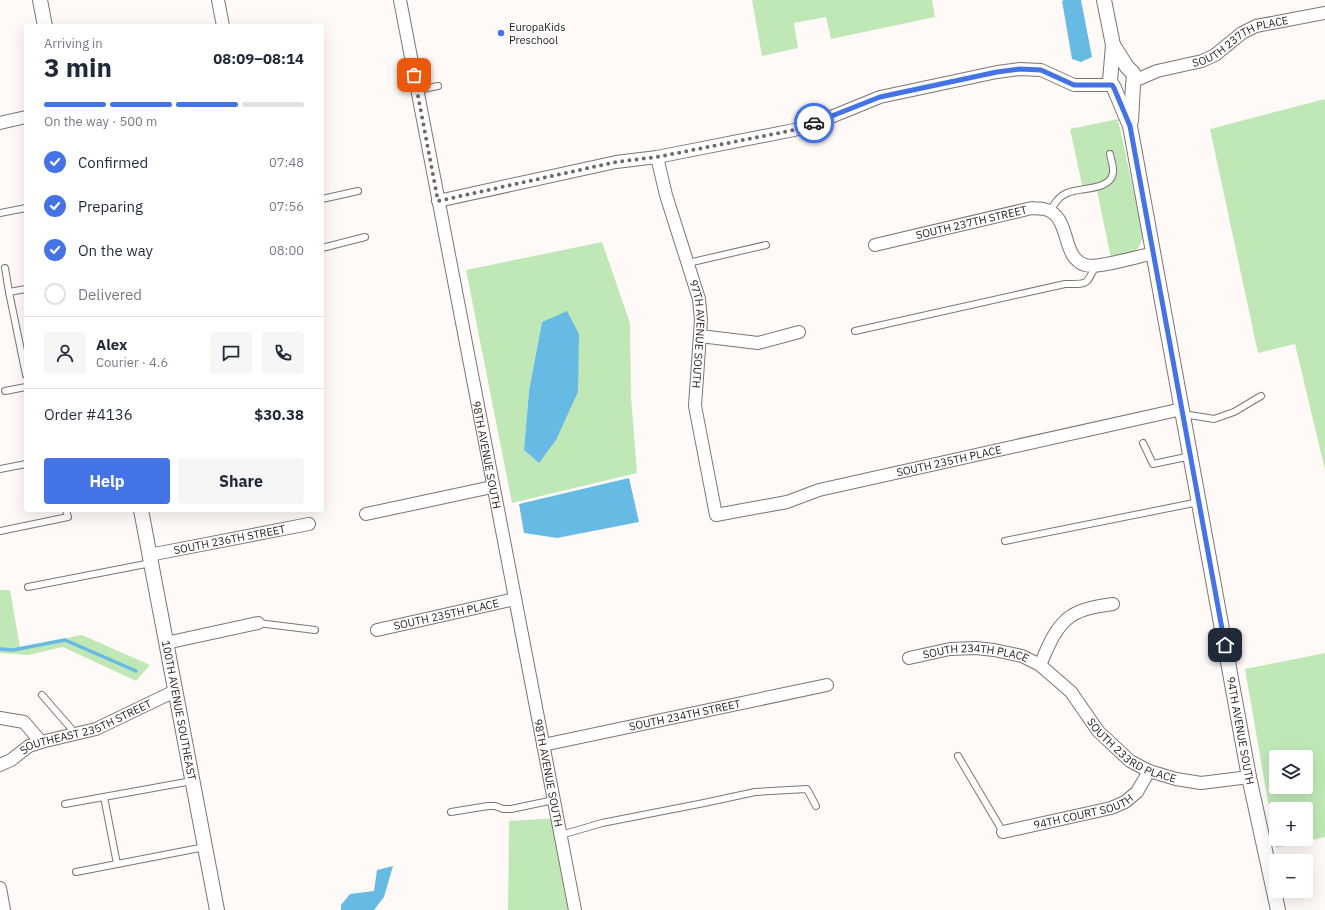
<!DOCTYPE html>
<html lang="en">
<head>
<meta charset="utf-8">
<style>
	:root { --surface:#fff; --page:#f6f6f7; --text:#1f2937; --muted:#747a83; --line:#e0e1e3; --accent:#4473e5 }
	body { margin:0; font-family:"IBM Plex Sans",sans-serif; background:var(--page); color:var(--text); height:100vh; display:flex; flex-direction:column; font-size:15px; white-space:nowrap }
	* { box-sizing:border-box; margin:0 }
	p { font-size:13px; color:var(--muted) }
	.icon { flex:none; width:22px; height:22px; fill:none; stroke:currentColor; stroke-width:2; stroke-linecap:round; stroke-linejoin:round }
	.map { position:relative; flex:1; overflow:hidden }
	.panel { position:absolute; left:24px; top:24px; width:300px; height:488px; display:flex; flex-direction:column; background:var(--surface); border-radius:4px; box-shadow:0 4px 16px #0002 }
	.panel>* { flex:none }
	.buttons { position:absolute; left:1269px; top:750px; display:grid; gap:8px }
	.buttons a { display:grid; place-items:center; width:44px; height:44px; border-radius:4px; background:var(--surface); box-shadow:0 4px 16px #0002; font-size:20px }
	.pin { position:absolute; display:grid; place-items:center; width:34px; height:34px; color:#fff; margin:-17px; border-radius:8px; box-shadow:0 2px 6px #0006 }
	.courier { position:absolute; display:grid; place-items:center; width:40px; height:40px; margin:-20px; border:3px solid #4473e5; border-radius:50%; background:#fff; color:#222; box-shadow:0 1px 5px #0007 }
	.overview em { font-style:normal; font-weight:700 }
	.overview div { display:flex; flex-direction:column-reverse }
	.overview { display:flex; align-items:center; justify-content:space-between; height:68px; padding:0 20px }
	h1 { font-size:26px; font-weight:700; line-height:30px }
	.bar { display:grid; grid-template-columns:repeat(4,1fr); gap:6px 4px; align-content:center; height:48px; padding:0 20px }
	.bar i { height:5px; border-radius:3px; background:var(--line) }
	.bar .selected { background:var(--accent) }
	.bar p { grid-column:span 4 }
	.line { display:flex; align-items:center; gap:10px; padding:0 20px; border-top:1px solid var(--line) }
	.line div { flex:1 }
	.round { display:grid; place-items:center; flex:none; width:42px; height:42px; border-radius:4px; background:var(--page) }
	ol { padding:0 20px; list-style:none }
	li { display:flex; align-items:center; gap:12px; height:44px }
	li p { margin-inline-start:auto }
	li .icon { padding:4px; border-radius:50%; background:var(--accent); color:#fff; stroke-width:4 }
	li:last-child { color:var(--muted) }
	li i { width:22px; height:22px; border:2px solid var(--line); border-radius:50% }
	.button { display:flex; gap:8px; margin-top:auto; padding:8px 20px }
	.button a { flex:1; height:46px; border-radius:4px; background:var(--accent); color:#fff; font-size:16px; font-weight:700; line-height:46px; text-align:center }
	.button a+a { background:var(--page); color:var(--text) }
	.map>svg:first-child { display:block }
</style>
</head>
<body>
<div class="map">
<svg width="1325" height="910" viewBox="0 0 1325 910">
	<rect width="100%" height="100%" fill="#fffaf7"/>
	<!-- green -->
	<g fill="#c0e8b7" fill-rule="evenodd">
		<path d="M 752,0 L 932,0 L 935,17 L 831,39 L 826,17 L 794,23 L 798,48 L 762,56 Z"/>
		<path d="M 1325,99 L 1325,470 L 1295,344 L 1258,353 L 1210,129 Z"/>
		<path d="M 1118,119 L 1143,235 C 1140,255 1127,254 1111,258 L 1097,191 L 1084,194 L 1070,129 Z"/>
		<path d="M 602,242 L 630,323 L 631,396 L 637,473 L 512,503 L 466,270 ZM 542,322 L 539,463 L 524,450 L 529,391 Z"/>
		<path d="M 0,590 L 10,590 L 20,647 L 82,635 L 150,665 L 136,681 L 63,647 L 28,655 L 0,653 Z"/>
		<path d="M 1325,653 L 1325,837 L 1276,848 L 1245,669 ZM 1276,757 L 1306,757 L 1306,787 L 1276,787 ZM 1276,809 L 1306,809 L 1306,839 L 1276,839 Z"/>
		<path d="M 557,818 L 575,910 L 508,910 L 509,821 Z"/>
	</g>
	<!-- water -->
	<g fill="#66bae4">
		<path d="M 1064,0 L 1081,0 L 1092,57 L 1081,62 L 1072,59 L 1062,1 Z"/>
		<path d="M 567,311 L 579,334 L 578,392 L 556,440 L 539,463 L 524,450 L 529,391 L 542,322 Z"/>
		<path d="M 629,478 L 639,522 L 557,538 L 524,533 L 519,504 Z"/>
		<path d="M 393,866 L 384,897 L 374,910 L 341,910 L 341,905 L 350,894 L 374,891 L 377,870 Z"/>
	</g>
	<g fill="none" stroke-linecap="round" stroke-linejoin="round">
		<!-- stream -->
		<path stroke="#66bae4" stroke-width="3.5" d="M 0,649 L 13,650 L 65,640 L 136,671"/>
		<defs>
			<g id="service">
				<path d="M 417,90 L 438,86"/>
				<path d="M 322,199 L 358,191"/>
				<path d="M 1050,212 C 1054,204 1058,197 1067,193 C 1080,187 1110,191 1113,173 C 1114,167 1111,160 1110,154"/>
				<path d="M 0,213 L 26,208"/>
				<path d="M 322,248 L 365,237"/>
				<path d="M 688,263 L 766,245"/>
				<path d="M 5,268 L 9,292"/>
				<path d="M 26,289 L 9,292 L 26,375"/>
				<path d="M 855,331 L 1065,284 C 1087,284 1086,286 1095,267"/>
				<path d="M 5,391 L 26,387"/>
				<path d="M 1183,414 L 1214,419 L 1234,412 L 1261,396"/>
				<path d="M 1143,443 L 1153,464 L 1191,456"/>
				<path d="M 0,469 L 26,464"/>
				<path d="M 0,531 L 68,517 L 66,510"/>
				<path d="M 1005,541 L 1199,502"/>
				<path d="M 28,587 L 151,563"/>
				<path d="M 258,623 L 315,630"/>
				<path d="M 42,695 L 75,733"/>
				<path d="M 958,756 L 1003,832"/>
				<path d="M 104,797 L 117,864"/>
				<path d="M 65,804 L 192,781"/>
				<path d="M 451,812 L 488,806 L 495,806 L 503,809 L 511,809 L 554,800"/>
				<path d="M 561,835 L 602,823 L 704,803 L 755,792 L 807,789 L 816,806"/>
				<path d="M 76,872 L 205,847"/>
			</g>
			<g id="minor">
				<path d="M 218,0 L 223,26"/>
				<path id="s1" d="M 400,0 C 457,304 516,607 575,910"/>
				<path id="s2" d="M 1134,81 L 1157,71 L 1202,61 L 1215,55 L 1242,33 L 1256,26 L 1325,13"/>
				<path d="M 0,123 L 26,117"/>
				<path id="s3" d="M 657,157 L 666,195 L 699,299 L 701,320 L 695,406 L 716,515 L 787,502 L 819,490 L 1182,409"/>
				<path d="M 438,201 L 616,162 L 657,157 L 794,130 L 826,119 L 880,97 L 997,72 L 1020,69 L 1041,70 L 1074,85 L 1112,85"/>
				<path id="s4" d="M 875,245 L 1032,208 C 1036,209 1040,208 1044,209 C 1072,215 1060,257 1085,265 C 1096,269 1140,256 1154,253"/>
				<path d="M 700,336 L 758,343 L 799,332"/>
				<path d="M 366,514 L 492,487"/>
				<path id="s5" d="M 149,555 L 309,524"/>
				<path id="s6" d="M 377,630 L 515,599"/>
				<path d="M 166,643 L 258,623"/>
				<path id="s7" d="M 909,658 L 950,649 L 976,648 L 994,650 L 1022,656 L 1040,665 L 1071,692 L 1098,731 L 1130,761 L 1149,771 L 1176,779 L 1201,783 L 1249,777"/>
				<path d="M 1040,665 C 1048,647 1055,627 1071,616 C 1083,608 1099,606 1113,604"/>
				<path d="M 0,718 L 24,722 L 41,742"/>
				<path id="s8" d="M 543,745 L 827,685"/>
				<path id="s9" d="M 0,765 L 11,760 L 29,746 L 41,742 L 96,729 L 175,691"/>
				<path id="s10" d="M 1003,832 L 1111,808 L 1125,802 L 1137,792 L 1149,771"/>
				<path d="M 0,888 L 4,910"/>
			</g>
			<g id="tertiary">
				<path d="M 40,0 L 45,26"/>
				<path id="s11" d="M 1104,0 L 1113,45 L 1110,81 L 1114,88 L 1130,126 L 1249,777 L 1278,910"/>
				<path d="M 1113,45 L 1127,67 L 1133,73 L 1134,77 L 1133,85 L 1131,121"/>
				<path id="s12" d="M 141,510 L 217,910"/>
			</g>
		</defs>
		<!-- service casing -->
		<use href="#service" stroke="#7d7571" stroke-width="8"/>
		<!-- minor casing -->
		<use href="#minor" stroke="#7d7571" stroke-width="14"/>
		<!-- tertiary casing -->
		<use href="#tertiary" stroke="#7d7571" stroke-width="16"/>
		<!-- service -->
		<use href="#service" stroke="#fff" stroke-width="6"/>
		<!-- minor -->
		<use href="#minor" stroke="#fff" stroke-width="12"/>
		<!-- tertiary -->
		<use href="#tertiary" stroke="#fff" stroke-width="14"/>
	</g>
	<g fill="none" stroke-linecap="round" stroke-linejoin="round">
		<!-- done -->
		<path stroke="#6e6a68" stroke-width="4" stroke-dasharray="0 7.2" d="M 414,75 L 438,201 L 616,162 L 657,157 L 794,130 L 814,123"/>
		<!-- route -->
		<path stroke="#4473e5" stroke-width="5" d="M 814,123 L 880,97 L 997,72 L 1020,69 L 1041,70 L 1074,85 L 1112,85 L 1114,88 L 1130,126 L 1225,645"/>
	</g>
	<!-- markers -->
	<circle fill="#4473e5" stroke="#fff" stroke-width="1.5" cx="501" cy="33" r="4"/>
	<g text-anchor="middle" stroke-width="3.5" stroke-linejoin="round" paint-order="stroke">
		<!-- poi labels -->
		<g font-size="11" fill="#201d1b" stroke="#fff" text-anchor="start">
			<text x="509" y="31">EuropaKids<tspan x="509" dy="13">Preschool</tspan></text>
		</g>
		<!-- street labels -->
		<g font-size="11" fill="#201d1b" stroke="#fff">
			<text dy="4" stroke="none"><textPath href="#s2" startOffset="115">SOUTH 237TH PLACE</textPath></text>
			<text dy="4" stroke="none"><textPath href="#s4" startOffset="99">SOUTH 237TH STREET</textPath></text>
			<text dy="4" stroke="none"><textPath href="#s3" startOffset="183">97TH AVENUE SOUTH</textPath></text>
			<text dy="4" stroke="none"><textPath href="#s1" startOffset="463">98TH AVENUE SOUTH</textPath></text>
			<text dy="4" stroke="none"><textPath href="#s3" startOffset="606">SOUTH 235TH PLACE</textPath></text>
			<text dy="4" stroke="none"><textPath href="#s5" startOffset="82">SOUTH 236TH STREET</textPath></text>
			<text dy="4" stroke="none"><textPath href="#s6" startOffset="71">SOUTH 235TH PLACE</textPath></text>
			<text dy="4" stroke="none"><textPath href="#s7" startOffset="68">SOUTH 234TH PLACE</textPath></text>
			<text dy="4" stroke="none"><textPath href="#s12" startOffset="204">100TH AVENUE SOUTHEAST</textPath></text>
			<text dy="4" stroke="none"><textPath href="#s8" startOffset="145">SOUTH 234TH STREET</textPath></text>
			<text dy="4" stroke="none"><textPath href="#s9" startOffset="95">SOUTHEAST 235TH STREET</textPath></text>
			<text dy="4" stroke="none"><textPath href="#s11" startOffset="746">94TH AVENUE SOUTH</textPath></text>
			<text dy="4" stroke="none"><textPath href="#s7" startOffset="263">SOUTH 233RD PLACE</textPath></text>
			<text dy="4" stroke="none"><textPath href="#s1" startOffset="787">98TH AVENUE SOUTH</textPath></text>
			<text dy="4" stroke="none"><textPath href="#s10" startOffset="83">94TH COURT SOUTH</textPath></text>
		</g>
	</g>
</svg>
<div class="buttons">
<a><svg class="icon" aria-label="layers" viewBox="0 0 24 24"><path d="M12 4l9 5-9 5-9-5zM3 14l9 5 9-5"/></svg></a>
<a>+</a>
<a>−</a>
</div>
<div class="pin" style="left:414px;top:75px;background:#ea580c"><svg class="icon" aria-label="bag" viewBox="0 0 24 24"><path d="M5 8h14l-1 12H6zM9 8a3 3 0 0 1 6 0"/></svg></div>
<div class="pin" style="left:1225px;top:645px;background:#1f2937"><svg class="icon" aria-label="home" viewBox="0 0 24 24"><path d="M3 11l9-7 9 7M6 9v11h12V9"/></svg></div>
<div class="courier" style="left:814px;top:123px"><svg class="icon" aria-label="car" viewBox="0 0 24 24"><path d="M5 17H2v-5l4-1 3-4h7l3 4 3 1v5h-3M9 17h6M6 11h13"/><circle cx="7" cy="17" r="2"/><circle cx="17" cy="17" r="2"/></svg></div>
<section class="panel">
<div class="overview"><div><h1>3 min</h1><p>Arriving in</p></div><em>08:09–08:14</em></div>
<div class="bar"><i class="selected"></i><i class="selected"></i><i class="selected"></i><i></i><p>On the way · 500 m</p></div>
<ol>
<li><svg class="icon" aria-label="check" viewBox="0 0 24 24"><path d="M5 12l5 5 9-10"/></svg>Confirmed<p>07:48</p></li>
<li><svg class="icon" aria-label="check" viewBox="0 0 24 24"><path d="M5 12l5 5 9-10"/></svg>Preparing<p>07:56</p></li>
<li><svg class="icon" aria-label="check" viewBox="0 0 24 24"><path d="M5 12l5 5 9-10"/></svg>On the way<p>08:00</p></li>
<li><i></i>Delivered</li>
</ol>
<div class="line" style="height:72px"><a class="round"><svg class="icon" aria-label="person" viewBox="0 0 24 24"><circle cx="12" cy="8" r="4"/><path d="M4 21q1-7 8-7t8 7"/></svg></a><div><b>Alex</b><p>Courier · 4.6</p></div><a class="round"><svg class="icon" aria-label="chat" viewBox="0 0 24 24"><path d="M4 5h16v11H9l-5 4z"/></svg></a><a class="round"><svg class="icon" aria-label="phone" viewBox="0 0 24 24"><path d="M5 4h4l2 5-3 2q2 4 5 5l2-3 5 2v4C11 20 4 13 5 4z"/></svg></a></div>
<div class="line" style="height:52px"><div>Order #4136</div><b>$30.38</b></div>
<div class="button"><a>Help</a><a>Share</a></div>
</section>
</div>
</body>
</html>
